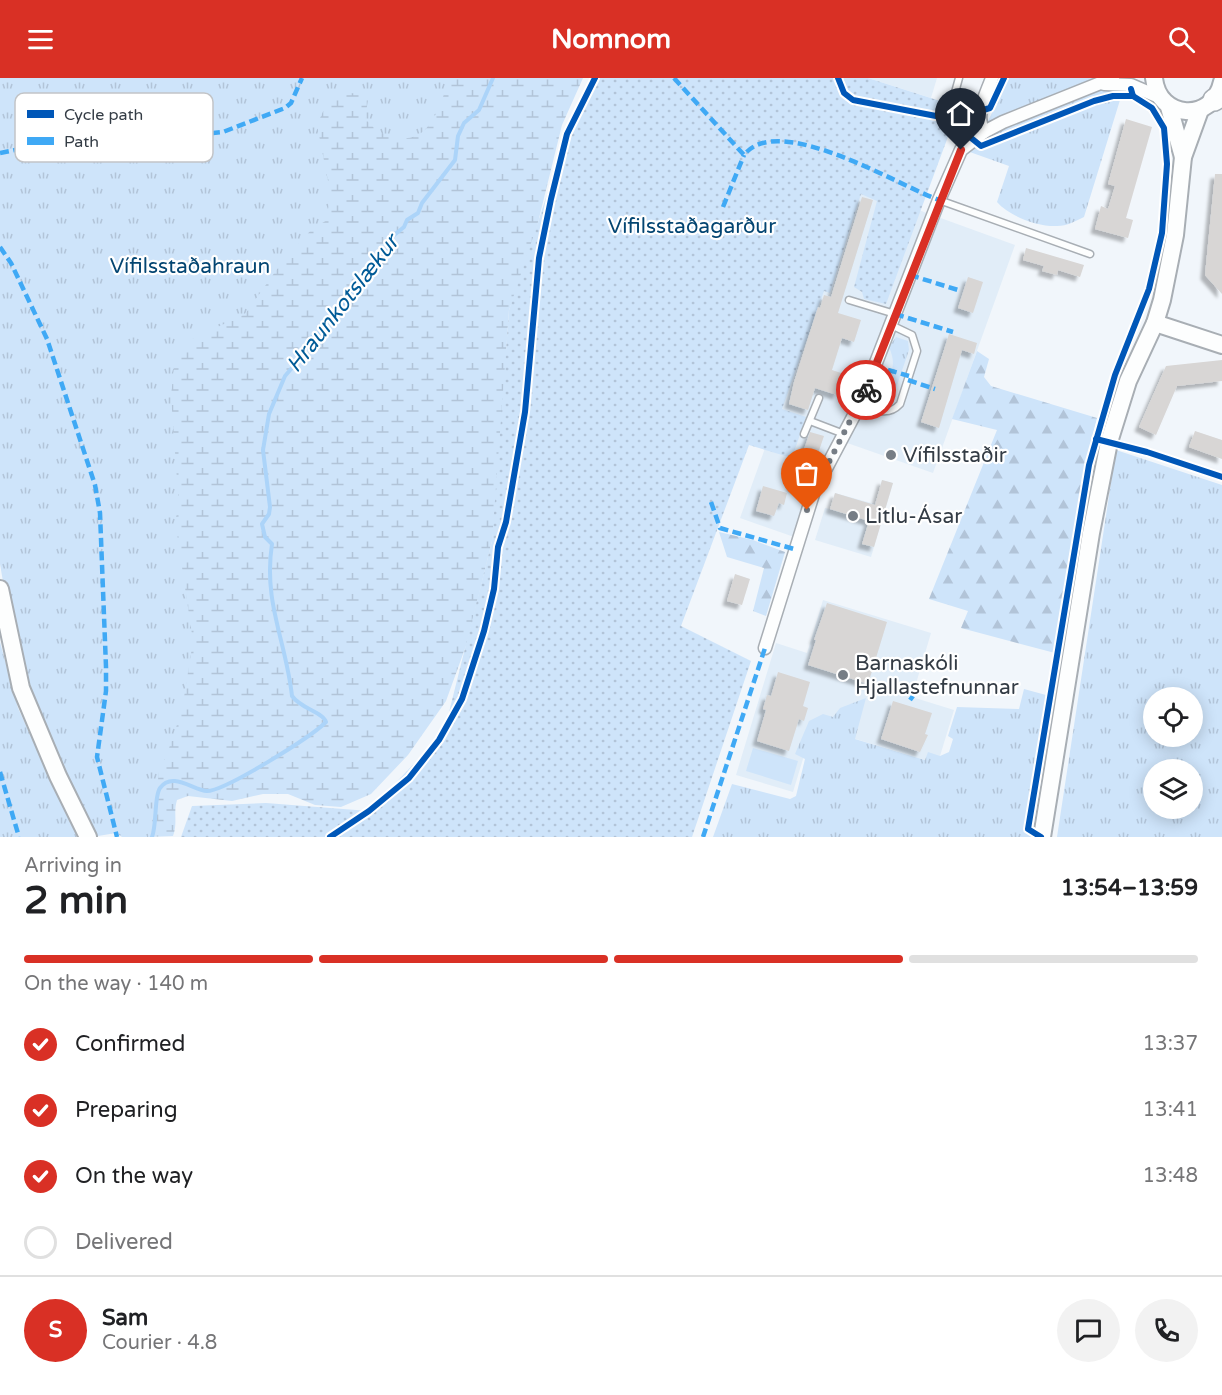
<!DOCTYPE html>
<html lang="en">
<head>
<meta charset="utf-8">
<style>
	:root { --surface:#fff; --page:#f2f2f2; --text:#202124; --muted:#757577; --line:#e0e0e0; --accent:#d93025 }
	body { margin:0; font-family:"Varela Round",sans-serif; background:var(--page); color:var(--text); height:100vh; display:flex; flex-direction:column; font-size:22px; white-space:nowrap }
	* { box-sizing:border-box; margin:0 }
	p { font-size:20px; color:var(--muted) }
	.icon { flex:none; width:33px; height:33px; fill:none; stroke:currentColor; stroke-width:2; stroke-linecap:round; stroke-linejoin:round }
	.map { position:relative; height:759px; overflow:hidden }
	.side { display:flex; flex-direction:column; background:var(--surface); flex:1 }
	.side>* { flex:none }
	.fabs { position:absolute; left:1143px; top:609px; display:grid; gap:12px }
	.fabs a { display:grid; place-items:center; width:60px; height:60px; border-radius:50%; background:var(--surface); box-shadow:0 3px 15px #0003; font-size:30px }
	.pin { position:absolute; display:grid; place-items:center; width:51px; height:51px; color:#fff; margin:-62px -26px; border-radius:50% 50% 50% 0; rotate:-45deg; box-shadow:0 0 6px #0007 }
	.pin .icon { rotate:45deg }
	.courier { position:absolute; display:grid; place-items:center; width:60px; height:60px; margin:-30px; border:4px solid #d93025; border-radius:50%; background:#fff; color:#222; box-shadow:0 2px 8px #0007 }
	.summary em { font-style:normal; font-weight:700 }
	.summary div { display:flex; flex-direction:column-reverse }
	.summary { display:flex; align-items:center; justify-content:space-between; height:102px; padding:0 24px }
	h1 { font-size:39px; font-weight:700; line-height:45px }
	.bar { display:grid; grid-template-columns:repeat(4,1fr); gap:9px 6px; align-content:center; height:72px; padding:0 24px }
	.bar i { height:8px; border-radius:4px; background:var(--line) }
	.bar .selected { background:var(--accent) }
	.bar p { grid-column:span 4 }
	.line { display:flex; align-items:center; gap:15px; padding:0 24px; border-top:2px solid var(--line) }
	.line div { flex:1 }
	.round { display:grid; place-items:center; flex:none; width:63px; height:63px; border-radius:32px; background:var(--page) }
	ol { padding:0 24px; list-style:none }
	li { display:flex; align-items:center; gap:18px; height:66px }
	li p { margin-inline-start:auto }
	li .icon { padding:6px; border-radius:50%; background:var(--accent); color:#fff; stroke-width:4 }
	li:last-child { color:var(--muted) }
	li i { width:33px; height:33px; border:3px solid var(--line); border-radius:50% }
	header { display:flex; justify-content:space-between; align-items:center; height:78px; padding:0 24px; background:var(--accent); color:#fff; font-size:27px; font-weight:700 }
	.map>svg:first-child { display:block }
</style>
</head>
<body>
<header><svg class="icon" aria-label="menu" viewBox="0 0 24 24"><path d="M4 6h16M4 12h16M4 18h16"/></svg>Nomnom<svg class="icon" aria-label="search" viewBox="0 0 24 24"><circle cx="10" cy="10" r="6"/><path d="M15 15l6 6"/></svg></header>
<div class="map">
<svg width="1222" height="759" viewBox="0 0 1222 759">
	<defs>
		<pattern id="grass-tufts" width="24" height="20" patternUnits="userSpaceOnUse" patternTransform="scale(1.5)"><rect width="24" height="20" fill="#cee4fa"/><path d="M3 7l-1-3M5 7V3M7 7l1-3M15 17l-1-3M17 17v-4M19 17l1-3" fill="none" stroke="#b2c4d8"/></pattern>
		<pattern id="forest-firs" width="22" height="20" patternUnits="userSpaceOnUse" patternTransform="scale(1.5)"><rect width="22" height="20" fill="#cee4fa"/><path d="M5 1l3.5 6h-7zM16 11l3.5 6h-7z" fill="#b2c4d8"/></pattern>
		<pattern id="wetland-marsh" width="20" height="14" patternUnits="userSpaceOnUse" patternTransform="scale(1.5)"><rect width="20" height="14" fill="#cee4fa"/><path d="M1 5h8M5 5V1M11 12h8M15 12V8" fill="none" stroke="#b2c4d8"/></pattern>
		<pattern id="garden-dots" width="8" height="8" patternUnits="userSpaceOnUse" patternTransform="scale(1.5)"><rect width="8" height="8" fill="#cee4fa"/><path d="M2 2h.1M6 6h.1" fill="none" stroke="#b2c4d8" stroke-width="1.8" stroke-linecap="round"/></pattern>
		<filter id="shadow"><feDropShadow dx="-4.5" dy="4.5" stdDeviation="1.5" flood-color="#0004"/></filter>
	</defs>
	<rect width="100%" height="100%" fill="#f1f6fb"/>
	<!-- built -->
	<g fill="#e1edf8">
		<path d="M 868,0 L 937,0 L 931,20 Z"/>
		<path d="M 858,110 L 1015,167 L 933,395 L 833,360 L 797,460 L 740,440 Z"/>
		<path d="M 882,402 L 893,405 L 871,479 L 815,462 L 825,430 L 830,431 L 835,415 L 875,426 Z"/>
		<path d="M 823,522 L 931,555 L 912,619 L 954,632 L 940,678 L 925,682 L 813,648 L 793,714 L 736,697 L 776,565 L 807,575 Z"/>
	</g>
	<!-- grass -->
	<g fill="url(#grass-tufts)" fill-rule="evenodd">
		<path d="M 0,0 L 549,0 L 191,698 L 152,759 L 122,759 L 116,755 L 92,759 L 32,628 L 12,557 L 0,486 Z"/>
		<path d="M 1009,0 L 1103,0 L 987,45 Z"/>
		<path d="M 1124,9 L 1084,139 C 1076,143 1067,148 1057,148 C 1038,149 1009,138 997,124 L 1009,88 L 967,73 L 986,59 L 1093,12 Z"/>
		<path d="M 896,259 L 908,263 L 909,272 L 892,322 L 881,329 L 874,324 L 873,315 C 886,297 900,295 889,269 Z"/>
		<path d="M 1116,372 L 1222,407 L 1222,759 L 1057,759 ZM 1154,620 L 1192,620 L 1192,658 L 1154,658 ZM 1154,692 L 1192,692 L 1192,730 L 1154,730 Z"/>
		<path d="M 0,564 L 18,630 L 77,759 L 0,759 Z"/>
		<path d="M 1024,611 L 1057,620 L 1032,759 L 713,759 L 732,706 L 790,721 L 796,718 L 805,681 L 795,676 L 809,643 L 823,636 L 833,639 L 840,630 L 866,620 L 855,661 L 925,682 L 928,674 L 940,678 L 949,674 L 953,661 L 948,658 L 957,629 L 1019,631 Z"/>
	</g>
	<!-- forest -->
	<g fill="url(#forest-firs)">
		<path d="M 977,273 L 989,281 L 984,299 L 991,308 L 1097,340 L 1082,401 L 1055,575 L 961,550 L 968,533 L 929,521 L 997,352 L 952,341 Z"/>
		<path d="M 719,454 L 753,462 L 785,474 L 766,538 L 753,533 L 764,490 L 727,479 Z"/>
	</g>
	<!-- wetland -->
	<path fill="url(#wetland-marsh)" d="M 450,0 L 583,0 L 562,47 L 529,181 L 509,232 L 506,276 L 509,339 L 492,463 L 467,565 L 446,623 L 408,677 L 371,716 L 341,729 L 315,727 L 288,716 L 263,716 L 232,723 L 188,718 L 177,722 C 173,735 178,744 173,758 L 148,759 L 156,728 L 159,690 L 166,679 L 182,632 L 193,563 L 175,442 L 179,430 L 171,318 L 175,279 L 188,263 L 245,236 L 280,187 L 311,152 L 327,142 L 330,113 L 317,47 L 325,29 L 348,15 L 369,16 L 365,40 C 375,52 380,56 396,59 C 431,68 440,25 450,0 Z"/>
	<!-- garden -->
	<path fill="url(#garden-dots)" d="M 600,0 L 868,0 L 959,29 L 886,226 L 864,221 L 862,214 L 854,209 L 877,123 L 861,116 L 830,215 L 824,213 L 782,331 L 806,339 L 792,380 L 749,367 L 681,548 L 751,583 L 692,759 L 181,759 L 192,728 L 266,725 L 369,733 L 444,654 L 492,463 L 509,232 L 567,56 Z"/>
	<!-- pitch -->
	<path fill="#cee4fa" d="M 753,670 L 798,683 L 791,707 L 746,693 Z"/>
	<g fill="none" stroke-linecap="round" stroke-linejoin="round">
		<!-- stream -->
		<path stroke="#acd4f9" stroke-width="4" d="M 152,759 C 157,746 154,718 160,710 C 172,693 193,712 207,713 C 225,713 311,659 326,644 C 323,634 301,631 292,618 C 286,563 263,524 272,466 L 265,459 L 262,446 L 269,436 L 270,429 L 263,372 L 269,336 L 285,298 L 297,284 L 312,259 L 319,255 L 327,241 L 347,222 L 351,213 L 366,200 L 389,171 L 393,158 L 404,149 L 407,142 L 418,135 L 422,125 L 455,82 L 458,58 L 464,45 L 479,32 L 493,0"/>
	</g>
	<!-- building -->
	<g fill="#d8d6d5" filter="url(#shadow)">
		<path d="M 1126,41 L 1152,49 L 1126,140 L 1133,142 L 1128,160 L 1095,151 L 1101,128 L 1108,131 L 1115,108 L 1108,106 Z"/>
		<path d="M 1215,96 L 1222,96 L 1222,216 L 1205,197 Z"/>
		<path d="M 862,119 L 873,122 L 838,235 L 861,242 L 854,264 L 842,260 L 832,292 L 844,296 L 837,317 L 815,310 L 808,332 L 789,326 L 794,304 L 818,229 L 820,230 L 824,217 L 831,219 Z"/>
		<path d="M 1026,170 L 1084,187 L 1080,199 L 1058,192 L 1057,197 L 1042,193 L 1044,188 L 1023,182 Z"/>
		<path d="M 968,199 L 983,204 L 973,235 L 958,230 Z"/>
		<path d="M 949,256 L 977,265 L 974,276 L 962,272 L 939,350 L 921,344 Z"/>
		<path d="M 1222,282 L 1222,303 L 1177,308 L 1156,357 L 1139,349 L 1166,288 Z"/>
		<path d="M 1195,353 L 1222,362 L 1222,381 L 1189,369 Z"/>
		<path d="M 810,354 L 824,358 L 805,413 L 791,409 Z"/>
		<path d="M 882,402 L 893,405 L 874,469 L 862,466 L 869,443 L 830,431 L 835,415 L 875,427 Z"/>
		<path d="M 763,408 L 787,415 L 784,427 L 779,425 L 774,438 L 756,433 Z"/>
		<path d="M 735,496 L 750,501 L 742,527 L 727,523 Z"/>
		<path d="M 827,525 L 887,544 L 868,606 L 808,587 L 816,562 L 814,562 Z"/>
		<path d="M 778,594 L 810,604 L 803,628 L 808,630 L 804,643 L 799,641 L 789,673 L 757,663 L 766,632 L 763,631 L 767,617 L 771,618 Z"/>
		<path d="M 893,623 L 932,635 L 925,656 L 928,657 L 920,674 L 881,661 Z"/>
	</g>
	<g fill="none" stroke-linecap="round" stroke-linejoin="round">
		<defs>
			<g id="lane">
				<path d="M 954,18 L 959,0"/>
				<path d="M 939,122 L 1090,176"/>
				<path d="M 849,222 L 895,236"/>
				<path d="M 860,326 C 875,332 888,339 900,326 L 917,273 L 912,257 L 891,247"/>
				<path d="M 810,343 L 844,356"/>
				<path d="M 804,356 L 819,320"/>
			</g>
			<g id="street">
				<path d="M 1104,6 L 1131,7 L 1159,19"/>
				<path d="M 984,54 C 974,37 986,17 992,0"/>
				<path d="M 765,570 L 814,413 L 860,326 L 939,122 L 961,72 L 984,54 L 1003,44 L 1113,0"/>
			</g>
			<g id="secondary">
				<path d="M 1154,0 C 1158,42 1213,45 1222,4"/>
				<path d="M 1169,29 L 1183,79"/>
				<path d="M 1155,245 L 1222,267"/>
				<path d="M 0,511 L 21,610 L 58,698 L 88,759"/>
				<path d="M 1042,759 L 1091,455 L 1109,364 L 1128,303 L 1155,245 L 1162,222 L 1175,157 L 1183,79 L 1200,32"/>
			</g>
			<path id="highway" d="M 1214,22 L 1222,17"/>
		</defs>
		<!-- lane casing -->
		<use href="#lane" stroke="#a8aeb4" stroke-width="9"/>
		<!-- street casing -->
		<use href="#street" stroke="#a8aeb4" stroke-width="15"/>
		<!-- secondary casing -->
		<use href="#secondary" stroke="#a8aeb4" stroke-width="20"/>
		<!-- highway casing -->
		<use href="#highway" stroke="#a8aeb4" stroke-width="24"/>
		<!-- lane -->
		<use href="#lane" stroke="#fdfefe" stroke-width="6"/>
		<!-- street -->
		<use href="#street" stroke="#fdfefe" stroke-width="12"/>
		<!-- secondary -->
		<use href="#secondary" stroke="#fdfefe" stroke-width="16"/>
		<!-- highway -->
		<use href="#highway" stroke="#fdfefe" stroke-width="21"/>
		<!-- quiet -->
		<g stroke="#3fa9f5" stroke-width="4.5" stroke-dasharray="9 4.5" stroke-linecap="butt">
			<path d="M 674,0 L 744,77 C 778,33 897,107 939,122"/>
			<path d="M 0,75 L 15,72 L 51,81 L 86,68 L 134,68 L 163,60 L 223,54 L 285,30 L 291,25 L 302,0"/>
			<path d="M 723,129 L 744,77"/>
			<path d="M 0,169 L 11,185 L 47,261 L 95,407 L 100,435 L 106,589 L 106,613 L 97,679 L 117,759"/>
			<path d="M 910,197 L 958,212"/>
			<path d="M 895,236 L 953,254"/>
			<path d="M 875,288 L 909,298"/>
			<path d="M 908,302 L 935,311"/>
			<path d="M 711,424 L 720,450 L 794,471"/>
			<path d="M 910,622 L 913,618"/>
			<path d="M 0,694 L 19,759"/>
			<path d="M 703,759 L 765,570"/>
		</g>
		<defs>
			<g id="cycleway">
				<path d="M 838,0 L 844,15 L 853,22 L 936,38 L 949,42 L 981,68 L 1094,23 L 1113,18 L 1133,18"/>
				<path d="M 949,42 L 990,30 L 1004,0"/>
				<path d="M 1096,361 L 1147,374 L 1222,399"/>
				<path d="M 330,759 L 369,733 L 409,700 L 439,662 L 462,621 L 484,553 L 494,511 L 498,469 L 506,444 L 525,334 L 539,180 L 551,121 L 567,56 L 595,0"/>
				<path d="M 1041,759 L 1028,751 L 1089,387 L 1115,297 L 1149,211 L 1162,155 L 1167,86 L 1164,50 L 1152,30 L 1133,18 L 1131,11"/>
			</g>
		</defs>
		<!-- cycleway casing -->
		<use href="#cycleway" stroke="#fff" stroke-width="10"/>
		<!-- cycleway -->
		<use href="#cycleway" stroke="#0057b8" stroke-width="6"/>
	</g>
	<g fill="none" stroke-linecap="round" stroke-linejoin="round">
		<!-- done -->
		<path stroke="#767d85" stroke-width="6" stroke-dasharray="0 10.8" d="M 807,432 L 814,413 L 866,312"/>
		<!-- route -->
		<path stroke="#d93025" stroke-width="8" d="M 866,312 L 961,72"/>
	</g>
	<!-- markers -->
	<g fill="#767d85" stroke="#fff" stroke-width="2">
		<circle cx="891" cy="377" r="6"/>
		<circle cx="853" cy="438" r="6"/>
		<circle cx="843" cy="597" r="6"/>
	</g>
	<g text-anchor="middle" stroke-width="4.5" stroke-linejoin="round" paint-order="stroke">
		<!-- park labels -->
		<g font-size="21" fill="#034572" stroke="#fff">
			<text x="692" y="155">Vífilsstaðagarður</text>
			<text x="190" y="195">Vífilsstaðahraun</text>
		</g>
		<!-- poi labels -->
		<g font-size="21" fill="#343c45" stroke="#fff" text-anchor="start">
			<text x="903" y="384">Vífilsstaðir</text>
			<text x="865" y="445">Litlu-Ásar</text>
			<text x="855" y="592">Barnaskóli<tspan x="855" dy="24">Hjallastefnunnar</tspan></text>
		</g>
		<!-- water labels -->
		<g font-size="22" font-style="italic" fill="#005b97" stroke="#fff">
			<text transform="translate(342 225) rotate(-52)" y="8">Hraunkotslækur</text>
		</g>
	</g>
	<!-- legend -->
	<rect x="15" y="15" width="198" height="69" rx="9" fill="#fff" stroke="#c2c4c7" stroke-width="1.5"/>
	<rect x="27" y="32" width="27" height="8" fill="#0057b8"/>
	<rect x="27" y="59" width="27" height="8" fill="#3fa9f5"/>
	<g font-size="16" fill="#343c45">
		<text x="64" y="42">Cycle path</text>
		<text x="64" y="69">Path</text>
	</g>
</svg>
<div class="fabs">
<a><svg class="icon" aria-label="locate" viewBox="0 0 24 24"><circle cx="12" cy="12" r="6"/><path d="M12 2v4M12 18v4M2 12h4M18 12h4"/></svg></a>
<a><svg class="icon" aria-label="layers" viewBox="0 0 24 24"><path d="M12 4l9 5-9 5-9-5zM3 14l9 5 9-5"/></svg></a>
</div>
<div class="pin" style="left:807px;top:432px;background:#ea580c"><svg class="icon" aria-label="bag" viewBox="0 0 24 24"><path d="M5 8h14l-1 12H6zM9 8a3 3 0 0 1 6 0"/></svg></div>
<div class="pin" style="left:961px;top:72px;background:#1f2937"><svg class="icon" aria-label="home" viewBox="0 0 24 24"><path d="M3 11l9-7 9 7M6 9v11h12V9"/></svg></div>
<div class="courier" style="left:866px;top:312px"><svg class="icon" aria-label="bike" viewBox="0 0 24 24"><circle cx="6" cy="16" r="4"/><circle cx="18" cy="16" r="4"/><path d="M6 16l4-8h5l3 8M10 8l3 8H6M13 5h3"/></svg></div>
</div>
<section class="side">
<div class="summary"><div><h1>2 min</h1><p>Arriving in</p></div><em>13:54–13:59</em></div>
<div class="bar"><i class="selected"></i><i class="selected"></i><i class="selected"></i><i></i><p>On the way · 140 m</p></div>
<ol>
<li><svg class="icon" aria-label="check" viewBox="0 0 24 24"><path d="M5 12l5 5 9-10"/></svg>Confirmed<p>13:37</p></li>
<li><svg class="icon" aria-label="check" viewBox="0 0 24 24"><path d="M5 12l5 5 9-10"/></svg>Preparing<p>13:41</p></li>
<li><svg class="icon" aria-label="check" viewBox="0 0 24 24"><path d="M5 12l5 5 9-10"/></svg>On the way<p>13:48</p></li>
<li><i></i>Delivered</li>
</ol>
<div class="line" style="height:108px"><b class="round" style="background:var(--accent);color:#fff">S</b><div><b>Sam</b><p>Courier · 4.8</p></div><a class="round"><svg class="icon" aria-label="chat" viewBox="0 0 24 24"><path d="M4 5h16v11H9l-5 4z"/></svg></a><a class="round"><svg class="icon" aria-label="phone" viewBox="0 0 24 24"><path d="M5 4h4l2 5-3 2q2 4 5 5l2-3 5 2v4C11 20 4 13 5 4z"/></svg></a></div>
</section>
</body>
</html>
